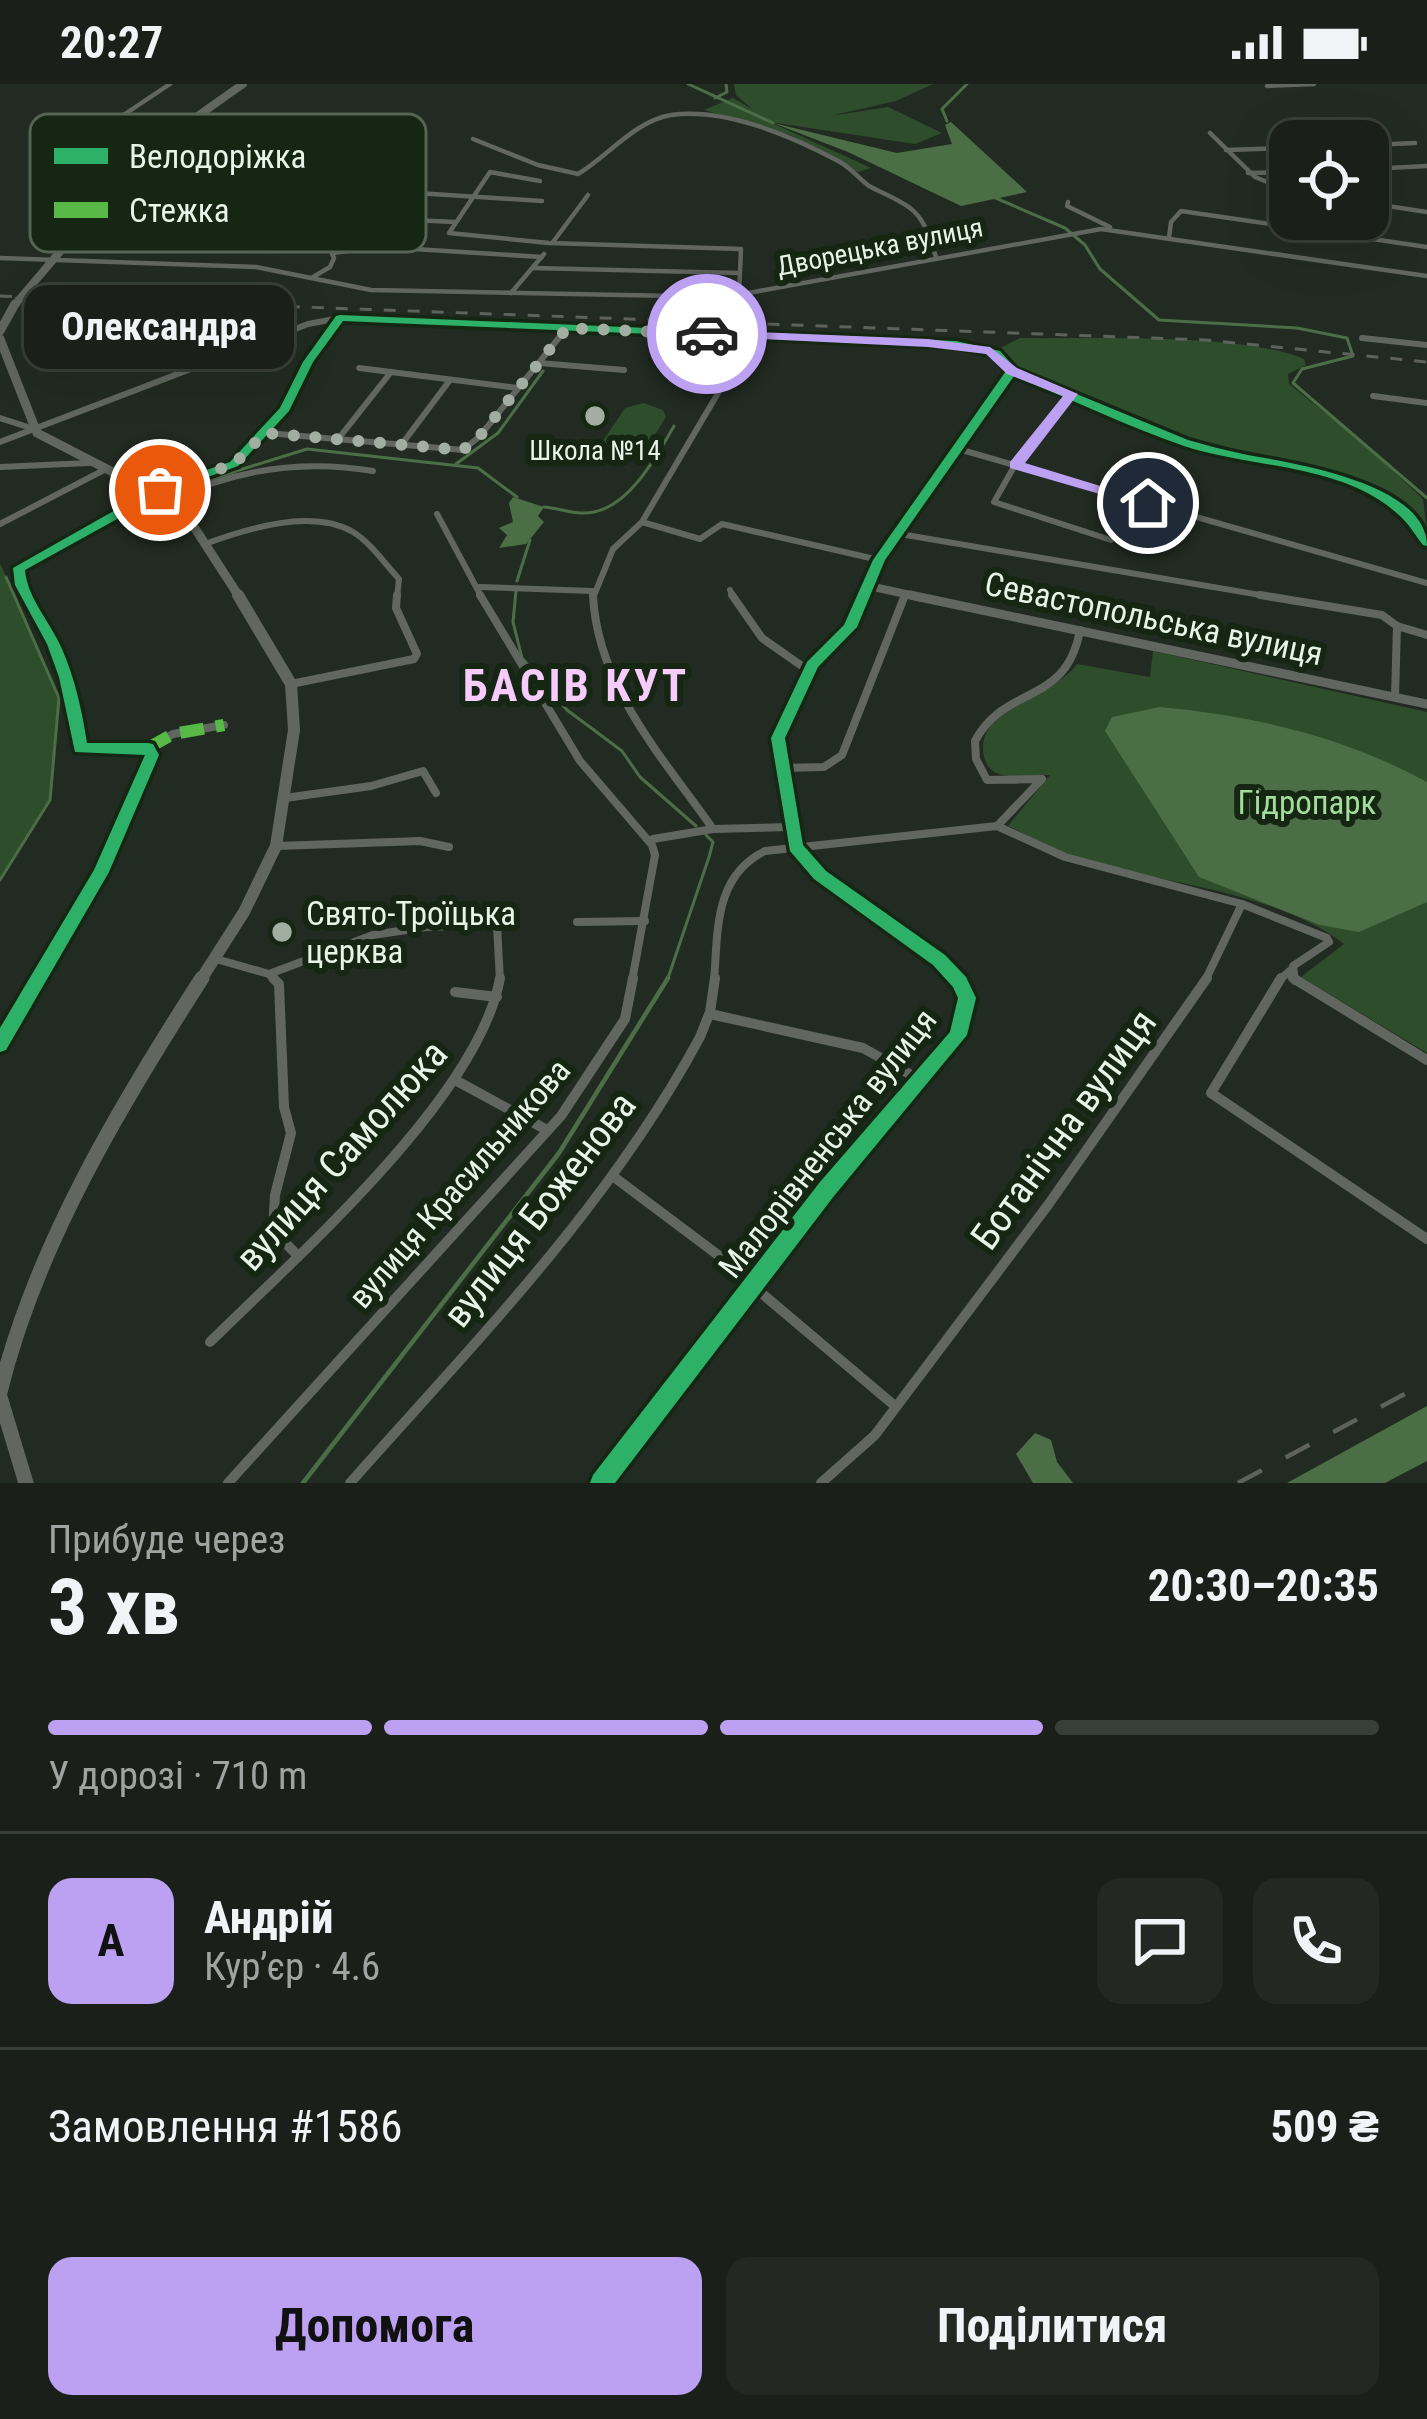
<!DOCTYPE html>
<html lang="uk">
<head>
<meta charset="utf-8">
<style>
	:root { --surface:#1a2019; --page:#232822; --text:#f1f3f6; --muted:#9fa3a2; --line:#383e38; --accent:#bca0f2 }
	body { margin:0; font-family:"Roboto Condensed",sans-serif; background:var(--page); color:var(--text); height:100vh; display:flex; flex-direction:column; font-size:45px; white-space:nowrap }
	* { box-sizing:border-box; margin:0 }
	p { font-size:39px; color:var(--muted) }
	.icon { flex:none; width:66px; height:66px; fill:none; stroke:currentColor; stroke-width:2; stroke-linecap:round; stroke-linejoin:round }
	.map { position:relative; height:1399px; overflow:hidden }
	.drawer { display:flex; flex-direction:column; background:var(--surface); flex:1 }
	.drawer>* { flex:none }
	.tools { position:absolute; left:1269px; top:36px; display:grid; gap:24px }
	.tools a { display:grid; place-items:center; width:120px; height:120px; border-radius:24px; background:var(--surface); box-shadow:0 12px 48px #0002,0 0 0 3px var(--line); font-size:60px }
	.pin { position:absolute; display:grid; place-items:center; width:102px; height:102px; color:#fff; margin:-51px; border:6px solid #fff; border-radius:50%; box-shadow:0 3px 12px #0007 }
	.courier { position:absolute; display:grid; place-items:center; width:120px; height:120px; margin:-60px; border:9px solid #bca0f2; border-radius:50%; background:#fff; color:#222; box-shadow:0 3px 15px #0007 }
	.bubble { position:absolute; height:84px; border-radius:24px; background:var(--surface); box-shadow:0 12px 48px #0002,0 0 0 3px var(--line); font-size:39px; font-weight:700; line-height:84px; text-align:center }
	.head em { font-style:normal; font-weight:700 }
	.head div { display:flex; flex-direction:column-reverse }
	.head { display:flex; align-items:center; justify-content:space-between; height:204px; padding:0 48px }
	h1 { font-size:78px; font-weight:700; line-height:90px }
	.bar { display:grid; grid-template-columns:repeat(4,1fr); gap:18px 12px; align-content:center; height:144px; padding:0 48px }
	.bar i { height:15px; border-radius:9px; background:var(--line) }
	.bar .current { background:var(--accent) }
	.bar p { grid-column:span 4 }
	.line { display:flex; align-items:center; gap:30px; padding:0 48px; border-top:3px solid var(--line) }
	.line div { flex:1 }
	.round { display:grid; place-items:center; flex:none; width:126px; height:126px; border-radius:24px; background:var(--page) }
	.primary-button { display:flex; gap:24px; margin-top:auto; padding:24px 48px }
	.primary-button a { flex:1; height:138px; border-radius:24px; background:var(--accent); color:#111; font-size:48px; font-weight:700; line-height:138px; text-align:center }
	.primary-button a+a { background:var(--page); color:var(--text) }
	.status { display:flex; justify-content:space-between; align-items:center; height:84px; padding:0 60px; background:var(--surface); direction:ltr }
	.status svg { height:33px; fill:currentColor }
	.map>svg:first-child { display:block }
</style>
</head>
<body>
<div class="status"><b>20:27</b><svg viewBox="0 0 49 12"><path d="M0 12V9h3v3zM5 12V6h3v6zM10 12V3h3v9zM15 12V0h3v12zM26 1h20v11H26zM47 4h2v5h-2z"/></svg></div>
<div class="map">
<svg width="1427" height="1399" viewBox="0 0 1427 1399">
	<rect width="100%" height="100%" fill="#222b21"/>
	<!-- green -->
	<g fill="#2e4d2b">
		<path d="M 734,0 L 933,0 L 896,17 L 830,32 L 888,23 L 942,49 L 915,60 L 770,38 L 871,84 L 858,88 L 790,51 L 704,26 L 733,14 L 752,25 L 736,11 Z"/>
		<path d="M 1020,254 C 1093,255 1243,249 1304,275 L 1306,281 L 1288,290 L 1289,300 L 1363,359 L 1423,415 L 1427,446 C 1369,378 1270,379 1190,355 C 1132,338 1075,309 1019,286 L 998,265 Z"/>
		<path d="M 644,319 L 663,326 L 666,333 C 651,357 634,389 603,365 L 603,357 L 625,324 Z"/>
		<path d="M 0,479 L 59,614 L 50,716 L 0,796 Z"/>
		<path d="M 1153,567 L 1427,628 L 1427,969 L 1301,893 L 1344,860 C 1269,803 1154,801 1068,770 C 1047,762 1028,751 1008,742 L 1050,691 C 1023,690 985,703 983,665 C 982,620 1055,612 1077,580 L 1150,593 Z"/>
	</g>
	<!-- water -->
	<g fill="#4c6e47">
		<path d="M 951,38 L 1027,108 L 961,122 L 848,68 L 773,39 L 897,69 L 952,60 L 945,41 Z"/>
		<path d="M 513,413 L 544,423 L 538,432 L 544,438 L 526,460 L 499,464 L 507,451 L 499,444 L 513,438 L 509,419 Z"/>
		<path d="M 1160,623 C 1255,632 1342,652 1427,698 L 1427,818 L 1359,848 L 1320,841 L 1199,793 L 1105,647 L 1112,633 Z"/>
		<path d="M 1427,1322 L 1427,1377 L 1385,1399 L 1287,1399 Z"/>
		<path d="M 1035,1349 L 1051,1356 L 1057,1378 L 1073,1399 L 1033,1399 L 1016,1370 Z"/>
	</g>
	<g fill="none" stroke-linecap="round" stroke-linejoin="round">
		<!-- stream-far1 -->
		<g stroke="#4c6e47" stroke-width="3">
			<path d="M 688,0 L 773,39"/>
			<path d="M 715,14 L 727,8 L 726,0"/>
			<path d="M 947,37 L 942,25 L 967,0"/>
			<path d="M 991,112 L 1065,144 L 1085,161 L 1100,185 L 1159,236 L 1297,244 L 1347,254 L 1353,272 L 1302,285 L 1293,299 L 1427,414"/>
			<path d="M 456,380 L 498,349 L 543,287"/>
			<path d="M 172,407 L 307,365 L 478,384 L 517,413"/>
			<path d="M 544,423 C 560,424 577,432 594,428 C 630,421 657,372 674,342"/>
			<path d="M 517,497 L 530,456"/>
			<path d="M 516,507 L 513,538 L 522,574 L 567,626 L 622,667 L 640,693 L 696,742"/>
			<path d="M 0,796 L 50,716 L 59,614 L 6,493"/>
			<path d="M 667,897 L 709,773 L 713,758 L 706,751"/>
		</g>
		<!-- stream -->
		<path stroke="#4c6e47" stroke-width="4.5" d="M 303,1399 L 559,1069 L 668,894"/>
		<!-- minor-far3 -->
		<g stroke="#626661" stroke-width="4.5">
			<path d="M 1267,2 L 1314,0"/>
			<path d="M 122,32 L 170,0"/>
			<path d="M 178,46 L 278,49 L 334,174 L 330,183 L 313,193"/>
			<path d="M 1210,49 L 1255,93 L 1290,107"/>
			<path d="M 473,55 L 538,81 L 578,90 C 608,72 635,37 671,31 C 725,23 794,53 840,78 C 851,84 859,95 869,102 C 882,109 898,115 910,124 C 926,136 930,156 936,173"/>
			<path d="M 1368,61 L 1415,59"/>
			<path d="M 292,63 L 395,69"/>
			<path d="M 1368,63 L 1389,83"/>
			<path d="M 1226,66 L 1290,64"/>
			<path d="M 395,69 L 370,106 L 542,117"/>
			<path d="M 1368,85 L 1427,82"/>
			<path d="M 1248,89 L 1290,88"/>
			<path d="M 540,97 L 490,88 L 449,149 L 549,159 L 741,165 L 739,211"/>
			<path d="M 1068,118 L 1067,122 L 1110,143"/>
			<path d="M 1368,119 L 1427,128"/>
			<path d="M 317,139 L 347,133 L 455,138"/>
			<path d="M 1169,154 L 1171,138 L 1181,127 L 1427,163"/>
			<path d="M 553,158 L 588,111"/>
			<path d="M 332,169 L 382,163 L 542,173"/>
			<path d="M 0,174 L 256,183 L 371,206 L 726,213 L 1101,145 L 1427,192"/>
			<path d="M 533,184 L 738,189"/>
			<path d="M 511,209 L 544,170"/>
			<path d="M 17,215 L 56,223"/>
		</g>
		<!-- minor-far2 -->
		<g stroke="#626661" stroke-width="6">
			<path d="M 41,220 L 79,227 L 263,234 L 291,245"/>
			<path d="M 1362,254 L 1427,261"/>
			<path d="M 539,279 L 624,286"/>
			<path d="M 359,284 L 518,304"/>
			<path d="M 1071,310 L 1015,381 L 994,418 L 1111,456"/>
			<path d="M 1373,312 L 1427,319"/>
			<path d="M 0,334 L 31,344"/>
			<path d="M 267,349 L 463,366 L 479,353 L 566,245"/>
			<path d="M 339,354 L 391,288"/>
			<path d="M 0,358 L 308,240 L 340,234"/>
			<path d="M 402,360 L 450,296"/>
			<path d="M 955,364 L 1427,499"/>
			<path d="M 0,383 L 89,379"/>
			<path d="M 169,417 C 235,385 301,375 373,387"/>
			<path d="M 437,430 L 482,514"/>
			<path d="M 642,438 L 700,455 L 722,440 L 879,476"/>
			<path d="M 0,440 L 104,386"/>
			<path d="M 900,450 L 1278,514"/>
			<path d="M 205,460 C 246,445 311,424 353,448 C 370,458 385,480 399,495 L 397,514"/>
			<path d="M 869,502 L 879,476 L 1012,287 C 1069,310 1126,338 1184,358 C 1274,389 1364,374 1427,458"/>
			<path d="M 479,503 L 593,507"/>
			<path d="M 730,506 L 734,514"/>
			<path d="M 28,514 L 19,484 L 160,406 L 234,380 L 285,325 L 308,278 L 340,234 L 956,260 L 996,269 L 1012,287"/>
			<path d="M 593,514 L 613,465 L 642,438 L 724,299"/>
			<path d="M 904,514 L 906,509"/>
		</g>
		<!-- minor-far1 -->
		<g stroke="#626661" stroke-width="8">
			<path d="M 26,511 L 60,576 L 80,664 L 148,664 L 152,671 L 101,788 L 37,897"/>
			<path d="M 480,511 L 580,677 L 652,761 L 655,771 L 632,897"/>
			<path d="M 593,511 C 597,602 663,674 713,745"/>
			<path d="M 732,511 L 762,554 L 809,587"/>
			<path d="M 1260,511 L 1382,531 L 1397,542 L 1427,551"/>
			<path d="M 291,600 L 414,575 L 417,570 L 396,524 L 397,511"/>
			<path d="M 1395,613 L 1397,542"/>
			<path d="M 148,664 L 173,650 L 224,641"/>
			<path d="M 782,684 L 824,683 L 842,671 L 905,511"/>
			<path d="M 285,714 L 371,702 L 423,687 L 436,709"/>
			<path d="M 998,741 L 1042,695 L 987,696 L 976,675 L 975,657 C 1006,599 1066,623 1080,546"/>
			<path d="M 653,755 L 713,745 L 789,743"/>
			<path d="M 277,762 L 420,757 L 449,763"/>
			<path d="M 577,838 L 645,837"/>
			<path d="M 216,875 L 269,890 L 276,897"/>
			<path d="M 269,890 L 373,851 L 426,843 L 497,841 L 500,897"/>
			<path d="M 714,897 C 718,846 714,792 765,767 L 997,742 L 1065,773 L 1242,820"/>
			<path d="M 1205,897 L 1242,820 L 1327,854 L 1329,858 L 1293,882 L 1295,897"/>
			<path d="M 1278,897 L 1291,886"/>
		</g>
		<!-- minor -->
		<g stroke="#626661" stroke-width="10">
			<path d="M 273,894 L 279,900 L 284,1023 L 291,1049 L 275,1111 L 273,1146 L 297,1171"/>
			<path d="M 1281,894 L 1211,1009 L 1427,1155"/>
			<path d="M 1293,894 L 1427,976"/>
			<path d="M 455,908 L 497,913"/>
			<path d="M 710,930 L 863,964 L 922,997"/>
			<path d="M 0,960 L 39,894"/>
			<path d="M 457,997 L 545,1045"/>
			<path d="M 614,1093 L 754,1198"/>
			<path d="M 753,1202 L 895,1322"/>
			<path d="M 210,1258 C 297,1172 479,1013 500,894"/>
			<path d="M 228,1399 L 561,1032 L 625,935 L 633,894"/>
			<path d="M 350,1399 C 476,1257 609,1122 700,953 L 710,928 L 715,894"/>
			<path d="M 821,1399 L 875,1351 L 1048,1121 L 1207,894"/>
		</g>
		<!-- tertiary-far2 -->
		<path stroke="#626661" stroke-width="8" d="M 864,514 L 869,502 L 924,514"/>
		<!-- tertiary-far1 -->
		<g stroke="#626661" stroke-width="9">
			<path d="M 865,511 L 850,543 L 812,581 L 778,654 L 787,739 L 796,764 L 811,783 L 918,858 L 959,897"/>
			<path d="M 910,511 L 1427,620"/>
		</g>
		<!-- tertiary -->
		<path stroke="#626661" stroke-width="12" d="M 601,1399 L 827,1105 L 958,951 L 967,916 L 957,894"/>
		<!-- primary-far3 -->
		<path stroke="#616660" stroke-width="8" d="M 13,223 L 141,72 L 243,0"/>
		<!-- primary-far2 -->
		<g stroke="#616660" stroke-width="9">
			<path d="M 0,247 L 15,220"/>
			<path d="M 0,255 L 37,349 L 173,419 L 187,432 L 240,514"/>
		</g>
		<!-- primary-far1 -->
		<path stroke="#616660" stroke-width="12" d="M 200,897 L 244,828 L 276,762 L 294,646 L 291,600 L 238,511"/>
		<!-- primary -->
		<g stroke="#616660" stroke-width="15">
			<path d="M 0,1308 C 36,1161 121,1020 202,894"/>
			<path d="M 0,1313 L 26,1399"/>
		</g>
		<!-- rail-far1 -->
		<path stroke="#5e625c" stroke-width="3" stroke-dasharray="12 12" stroke-linecap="butt" d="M 0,212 L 1206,256 L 1427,278"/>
		<!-- rail -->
		<path stroke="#5e625c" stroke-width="4.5" stroke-dasharray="27 27" stroke-linecap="butt" d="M 1238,1399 L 1427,1298"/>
		<!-- quiet -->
		<path stroke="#58b947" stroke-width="12" stroke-dasharray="24 12" stroke-linecap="butt" d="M 148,664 L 173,650 L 224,641"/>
		<defs>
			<path id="cycleway" d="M 340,231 L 956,257 L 1000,267 L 1016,285 L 1188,356 C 1206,361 1224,366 1243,370 C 1290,379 1427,398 1427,462 L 1423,461 C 1415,451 1409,440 1400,432 C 1343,379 1254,385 1184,362 C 1126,342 1071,315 1014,292 L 885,476 L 857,543 L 818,583 L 785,654 L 803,761 L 826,787 L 945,871 L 966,893 L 976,914 L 967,951 L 834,1112 L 615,1399 L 590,1399 L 593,1391 L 820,1098 L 950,948 L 958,914 L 953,903 L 933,881 L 814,795 L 790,767 L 771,654 L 807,578 L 844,541 L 873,476 L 1006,287 L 992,271 L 956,263 L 343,237 L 313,278 L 289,327 L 238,382 L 164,409 L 25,486 C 27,514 51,539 62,565 C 75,595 82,626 87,659 L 148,659 L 153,660 L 159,671 L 109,788 L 6,966 L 0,968 L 0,944 L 94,786 L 145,671 L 75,668 L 59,593 L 47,560 L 15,501 L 13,484 L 156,403 L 230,378 L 280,324 L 303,278 L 336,232 Z"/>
		</defs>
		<!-- cycleway casing -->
		<use href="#cycleway" stroke="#152613" stroke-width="7"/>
		<!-- cycleway -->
		<use href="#cycleway" fill="#2db169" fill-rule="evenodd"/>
	</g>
	<!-- route -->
	<path fill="#bca0f2" d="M 707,246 L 928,255 L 990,263 L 1017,284 L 1078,310 L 1025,379 L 1156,419 L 1148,424 L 1010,384 L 1010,378 L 1063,312 L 1007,290 L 986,270 L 928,263 L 703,252 Z"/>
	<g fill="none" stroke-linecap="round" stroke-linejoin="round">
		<!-- done -->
		<path stroke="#a3aea2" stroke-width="12" stroke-dasharray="0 21.6" d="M 160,406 L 234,380 L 265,349 L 463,366 L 479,353 L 567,244 L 707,250"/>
	</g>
	<!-- markers -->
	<g fill="#a3aea2" stroke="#152613" stroke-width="4.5">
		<circle cx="595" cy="332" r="12"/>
		<circle cx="282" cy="848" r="12"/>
	</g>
	<g text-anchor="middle" stroke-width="12" stroke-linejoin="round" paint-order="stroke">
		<!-- far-street labels -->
		<g font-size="27" fill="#e9f4e8" stroke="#152613">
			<text transform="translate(880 163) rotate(-11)" y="9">Дворецька вулиця</text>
		</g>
		<!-- far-poi labels -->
		<g font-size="27" fill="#e9f4e8" stroke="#152613">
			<text x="595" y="376">Школа №14</text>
		</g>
		<!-- street labels -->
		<g font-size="33" fill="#e9f4e8" stroke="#152613">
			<text transform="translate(1154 534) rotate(12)" y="12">Севастопольська вулиця</text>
			<text transform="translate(827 1059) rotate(-52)" y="12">Малорівненська вулиця</text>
			<text transform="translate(459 1099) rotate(-49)" y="12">вулиця Красильникова</text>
		</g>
		<!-- park labels -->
		<g font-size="33" fill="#a3dd9c" stroke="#152613">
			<text x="1307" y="730">Гідропарк</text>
		</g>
		<!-- poi labels -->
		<g font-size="33" fill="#e9f4e8" stroke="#152613" text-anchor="start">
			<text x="306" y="841">Свято-Троїцька<tspan x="306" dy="38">церква</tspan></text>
		</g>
		<!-- near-street labels -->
		<g font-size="39" fill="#e9f4e8" stroke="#152613">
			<text transform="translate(1063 1045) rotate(-54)" y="14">Ботанічна вулиця</text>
			<text transform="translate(341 1071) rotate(-48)" y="14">вулиця Самолюка</text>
			<text transform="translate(539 1125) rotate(-52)" y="14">вулиця Боженова</text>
		</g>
		<!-- district labels -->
		<g font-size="45" font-weight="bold" letter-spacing="3" fill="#f7ccfd" stroke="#152613">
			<text x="576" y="617">БАСІВ КУТ</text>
		</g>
	</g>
	<!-- legend -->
	<rect x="30" y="30" width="396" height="138" rx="18" fill="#152613" stroke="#556453" stroke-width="3"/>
	<rect x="54" y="64" width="54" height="16" fill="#2db169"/>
	<rect x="54" y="118" width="54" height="16" fill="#58b947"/>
	<g font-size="33" fill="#e9f4e8">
		<text x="129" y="84">Велодоріжка</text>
		<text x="129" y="138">Стежка</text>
	</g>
</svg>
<div class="tools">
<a><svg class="icon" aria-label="locate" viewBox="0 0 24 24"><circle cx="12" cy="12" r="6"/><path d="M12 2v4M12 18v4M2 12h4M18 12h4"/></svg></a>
</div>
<div class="pin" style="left:160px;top:406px;background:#ea580c"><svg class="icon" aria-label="bag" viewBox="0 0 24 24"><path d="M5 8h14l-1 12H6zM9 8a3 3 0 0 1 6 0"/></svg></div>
<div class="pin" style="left:1148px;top:419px;background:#1f2937"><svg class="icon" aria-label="home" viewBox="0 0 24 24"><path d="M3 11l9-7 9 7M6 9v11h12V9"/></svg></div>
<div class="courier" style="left:707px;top:250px"><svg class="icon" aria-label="car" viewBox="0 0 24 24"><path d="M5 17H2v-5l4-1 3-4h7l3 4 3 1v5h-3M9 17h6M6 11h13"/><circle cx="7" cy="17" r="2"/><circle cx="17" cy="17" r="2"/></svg></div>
<div class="bubble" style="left:24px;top:201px;width:270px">Олександра</div>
</div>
<section class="drawer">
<div class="head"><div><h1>3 хв</h1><p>Прибуде через</p></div><em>20:30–20:35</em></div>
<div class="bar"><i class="current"></i><i class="current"></i><i class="current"></i><i></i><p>У дорозі · 710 m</p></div>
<div class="line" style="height:216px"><b class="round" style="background:var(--accent);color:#111">А</b><div><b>Андрій</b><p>Кур’єр · 4.6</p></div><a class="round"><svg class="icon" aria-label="chat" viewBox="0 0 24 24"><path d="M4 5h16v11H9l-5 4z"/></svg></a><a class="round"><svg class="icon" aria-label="phone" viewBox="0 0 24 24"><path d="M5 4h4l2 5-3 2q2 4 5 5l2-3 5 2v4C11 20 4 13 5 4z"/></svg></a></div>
<div class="line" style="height:156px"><div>Замовлення #1586</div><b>509 ₴</b></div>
<div class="primary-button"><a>Допомога</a><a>Поділитися</a></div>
</section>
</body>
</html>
